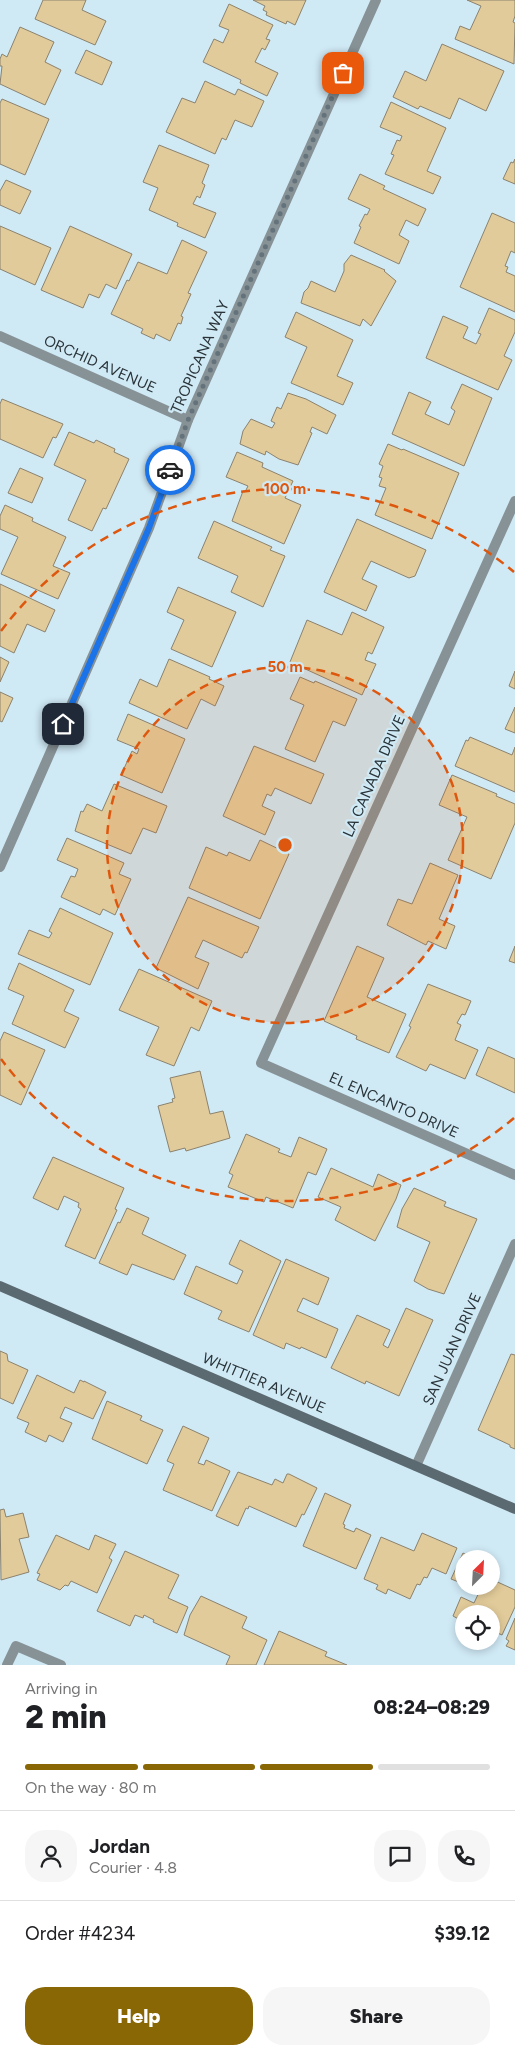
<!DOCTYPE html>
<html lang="en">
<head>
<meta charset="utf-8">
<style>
	:root { --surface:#fff; --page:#f6f6f6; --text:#202124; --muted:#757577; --line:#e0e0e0; --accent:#896705 }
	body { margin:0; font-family:Figtree,sans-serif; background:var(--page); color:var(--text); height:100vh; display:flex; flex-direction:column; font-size:19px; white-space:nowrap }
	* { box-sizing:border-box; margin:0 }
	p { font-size:16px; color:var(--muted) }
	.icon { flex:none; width:28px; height:28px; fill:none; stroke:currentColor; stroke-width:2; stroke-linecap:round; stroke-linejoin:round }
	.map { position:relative; height:1665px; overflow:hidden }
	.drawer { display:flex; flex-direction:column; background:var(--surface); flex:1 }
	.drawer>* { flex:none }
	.needle { width:32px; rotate:24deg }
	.buttons { position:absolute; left:455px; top:1550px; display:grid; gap:10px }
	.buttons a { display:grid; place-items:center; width:45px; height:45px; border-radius:50%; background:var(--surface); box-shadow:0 2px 8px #0003; font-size:25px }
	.pin { position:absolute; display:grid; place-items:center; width:42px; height:42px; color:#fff; margin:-21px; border-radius:10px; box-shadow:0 2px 8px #0006 }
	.courier { position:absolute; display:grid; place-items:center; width:50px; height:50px; margin:-25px; border:4px solid #1a73e8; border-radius:50%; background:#fff; color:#222; box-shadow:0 1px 6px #0007 }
	.summary em { font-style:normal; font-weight:800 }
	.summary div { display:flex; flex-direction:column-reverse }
	.summary { display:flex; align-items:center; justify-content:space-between; height:85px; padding:0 25px }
	h1 { font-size:32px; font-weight:800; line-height:38px }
	.bar { display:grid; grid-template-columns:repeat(4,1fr); gap:8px 5px; align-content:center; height:60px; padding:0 25px }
	.bar i { height:6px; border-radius:4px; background:var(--line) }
	.bar .on { background:var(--accent) }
	.bar p { grid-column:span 4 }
	.line { display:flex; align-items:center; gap:12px; padding:0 25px; border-top:1px solid var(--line) }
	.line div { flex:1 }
	.round { display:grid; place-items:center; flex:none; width:52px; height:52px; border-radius:20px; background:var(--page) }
	.button { display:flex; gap:10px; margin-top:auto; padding:10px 25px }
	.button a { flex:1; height:58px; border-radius:20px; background:var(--accent); color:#fff; font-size:20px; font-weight:800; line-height:58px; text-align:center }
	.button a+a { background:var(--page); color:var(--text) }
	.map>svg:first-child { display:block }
</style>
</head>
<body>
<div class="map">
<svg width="515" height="1665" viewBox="0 0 515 1665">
	<rect width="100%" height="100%" fill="#cfe9f5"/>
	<!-- building -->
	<g fill="#e2cb9a" stroke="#8b826e">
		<path d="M 43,0 L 86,0 L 82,10 L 106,21 L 95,45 L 35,19 Z"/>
		<path d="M 253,0 L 306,0 L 295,25 L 287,21 L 286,24 L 266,15 L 267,12 L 263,10 L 265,6 Z"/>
		<path d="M 467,0 L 515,0 L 515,16 L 513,22 L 515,23 L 514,64 L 455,39 L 460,26 L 470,30 L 481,6 Z"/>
		<path d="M 229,4 L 273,25 L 266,39 L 270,40 L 265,50 L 262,48 L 255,62 L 278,73 L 267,96 L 240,83 L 241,80 L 203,62 L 214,39 L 223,43 L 229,30 L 219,26 Z"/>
		<path d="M 20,27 L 54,42 L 45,62 L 61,70 L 45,105 L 0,84 L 2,66 L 0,66 L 0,59 L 2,54 L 7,57 Z"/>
		<path d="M 442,44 L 504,71 L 486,111 L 459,98 L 450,119 L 420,106 L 418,109 L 393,97 L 405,71 L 426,81 Z"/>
		<path d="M 86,50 L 112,62 L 102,85 L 75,73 Z"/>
		<path d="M 205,81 L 235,95 L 238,89 L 264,101 L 252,127 L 235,120 L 226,140 L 222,138 L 215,154 L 166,132 L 182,98 L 195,103 Z"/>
		<path d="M 2,99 L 49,119 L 25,175 L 0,164 L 0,103 Z"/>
		<path d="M 391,102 L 446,128 L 427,171 L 441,177 L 433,194 L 385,174 L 394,155 L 391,154 L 397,140 L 400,141 L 402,136 L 380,127 Z"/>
		<path d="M 159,145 L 209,165 L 202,183 L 205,185 L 200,198 L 197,196 L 193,204 L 216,213 L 205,238 L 177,226 L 178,223 L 149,210 L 158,188 L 143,182 Z"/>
		<path d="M 515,159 L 515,184 L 503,179 L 511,162 L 513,163 Z"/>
		<path d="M 360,174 L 385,186 L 383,189 L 426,209 L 418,226 L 406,220 L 399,235 L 409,241 L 399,264 L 354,243 L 361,227 L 359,226 L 365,214 L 367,215 L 370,209 L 348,199 Z"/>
		<path d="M 6,180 L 31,191 L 20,214 L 0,205 L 0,191 Z"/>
		<path d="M 492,213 L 515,223 L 515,253 L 511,251 L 505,266 L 508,267 L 506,272 L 515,276 L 515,312 L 460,287 Z"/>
		<path d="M 0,226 L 51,248 L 35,285 L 0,269 Z"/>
		<path d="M 70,226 L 132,254 L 116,289 L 106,284 L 99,298 L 89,294 L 83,308 L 41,290 Z"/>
		<path d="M 182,240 L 207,252 L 188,293 L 191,294 L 181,316 L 183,317 L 181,324 L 178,323 L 170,341 L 156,334 L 154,339 L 141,333 L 143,329 L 111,314 L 127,280 L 129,281 L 138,262 L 167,274 Z"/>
		<path d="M 351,255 L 385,270 L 384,271 L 396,281 L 371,326 L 363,319 L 360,326 L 301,303 L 304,292 L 308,288 L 311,281 L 335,292 L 344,271 L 344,264 Z"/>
		<path d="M 489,308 L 515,320 L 515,332 L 504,356 L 512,360 L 498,390 L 426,358 L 443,316 L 468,327 L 463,338 L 476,344 L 481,334 L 478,333 Z"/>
		<path d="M 296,312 L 353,340 L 337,376 L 353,383 L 343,405 L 291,383 L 307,347 L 285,337 Z"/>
		<path d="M 462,384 L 492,398 L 464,466 L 392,434 L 409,392 L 431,402 L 425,414 L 449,425 L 455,411 L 451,408 Z"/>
		<path d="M 288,393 L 306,399 L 336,415 L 327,434 L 312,427 L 310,432 L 312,433 L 298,465 L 279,459 L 266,451 L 265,455 L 240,444 L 243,431 L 251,419 L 272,428 L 275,423 L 271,421 L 277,407 L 281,409 Z"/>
		<path d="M 2,399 L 63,424 L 56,438 L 53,437 L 43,458 L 0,439 L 0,404 Z"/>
		<path d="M 69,432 L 94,443 L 96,440 L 115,449 L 114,452 L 129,459 L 106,509 L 103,508 L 92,531 L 68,520 L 86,480 L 54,465 Z"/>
		<path d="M 388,444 L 402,450 L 403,449 L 459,473 L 432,539 L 375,515 L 386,488 L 379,486 L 382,478 L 379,477 L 383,466 L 379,464 Z"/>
		<path d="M 237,452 L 263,463 L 262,467 L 293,481 L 285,498 L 301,505 L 284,544 L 232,521 L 243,491 L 245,492 L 248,486 L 226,477 Z"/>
		<path d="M 20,468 L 43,478 L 32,503 L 8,493 Z"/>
		<path d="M 5,505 L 33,518 L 32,521 L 66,537 L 53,566 L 70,573 L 58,599 L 1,574 L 18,537 L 0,529 L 0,516 Z"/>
		<path d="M 357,519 L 426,550 L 415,576 L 409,578 L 371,561 L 362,579 L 377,586 L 366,611 L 324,592 Z"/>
		<path d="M 214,521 L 272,547 L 270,550 L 285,556 L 263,607 L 231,592 L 238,576 L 198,558 Z"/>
		<path d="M 0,584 L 55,610 L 45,632 L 27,624 L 14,653 L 0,646 Z"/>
		<path d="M 178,587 L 236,612 L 212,667 L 171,649 L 184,620 L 167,612 Z"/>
		<path d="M 352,612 L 384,627 L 372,654 L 368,652 L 365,660 L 376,664 L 362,695 L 290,662 L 307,620 L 342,635 Z"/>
		<path d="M 0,657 L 9,662 L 0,682 Z"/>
		<path d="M 169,659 L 210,677 L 209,679 L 224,686 L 215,706 L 201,699 L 187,729 L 129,703 L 140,679 L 157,687 Z"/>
		<path d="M 515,671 L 515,689 L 509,686 Z"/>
		<path d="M 300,677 L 314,683 L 315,681 L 357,699 L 345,726 L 333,721 L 315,762 L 285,749 L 304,705 L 290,699 Z"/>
		<path d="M 0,692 L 13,698 L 2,722 L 0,721 Z"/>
		<path d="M 515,707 L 515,733 L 505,729 Z"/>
		<path d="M 128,714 L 185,739 L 162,793 L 121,775 L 132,751 L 137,754 L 139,749 L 117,740 Z"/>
		<path d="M 470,737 L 512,755 L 515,747 L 515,792 L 455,766 L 466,740 L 468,741 Z"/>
		<path d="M 254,746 L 324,774 L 311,804 L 275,788 L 271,796 L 267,794 L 262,806 L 275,812 L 265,835 L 223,816 Z"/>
		<path d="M 452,775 L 497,794 L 496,796 L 515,804 L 515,823 L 491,879 L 448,860 L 467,817 L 439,805 Z"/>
		<path d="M 114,784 L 167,806 L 156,833 L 143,828 L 131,854 L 75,831 L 81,811 L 83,812 L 87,804 L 102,811 Z"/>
		<path d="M 67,838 L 124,863 L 119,874 L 131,879 L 115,915 L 103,909 L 100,915 L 61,897 L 71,876 L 75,877 L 78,869 L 57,860 Z"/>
		<path d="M 260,840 L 289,854 L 260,919 L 189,888 L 206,847 L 227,856 L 229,852 L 250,861 Z"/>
		<path d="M 430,863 L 458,875 L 439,919 L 455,926 L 446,949 L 428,941 L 426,945 L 387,925 L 398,899 L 412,904 Z"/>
		<path d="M 188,897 L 259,927 L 247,953 L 245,952 L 242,958 L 203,940 L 195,957 L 209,963 L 198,989 L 156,968 Z"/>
		<path d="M 60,908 L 113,933 L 90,985 L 18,954 L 29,930 L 49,938 L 52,933 L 49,931 Z"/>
		<path d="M 357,946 L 384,958 L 367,997 L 406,1014 L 389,1053 L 356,1039 L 357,1036 L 324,1021 Z"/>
		<path d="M 515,946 L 515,963 L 509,961 Z"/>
		<path d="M 19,963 L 74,990 L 64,1011 L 79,1018 L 65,1048 L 12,1024 L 24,996 L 8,989 Z"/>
		<path d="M 139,969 L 212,1001 L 199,1031 L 191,1027 L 174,1066 L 146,1055 L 159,1027 L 119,1010 Z"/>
		<path d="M 428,984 L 471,1001 L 465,1015 L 462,1014 L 457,1023 L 461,1025 L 455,1040 L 478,1050 L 465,1079 L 430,1064 L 426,1071 L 396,1057 L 411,1027 L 409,1026 Z"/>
		<path d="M 4,1032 L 45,1050 L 21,1105 L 0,1095 L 0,1041 Z"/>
		<path d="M 488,1047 L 515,1059 L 515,1093 L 476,1075 Z"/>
		<path d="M 200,1071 L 210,1114 L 223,1111 L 230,1138 L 186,1151 L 185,1148 L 170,1152 L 158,1106 L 173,1102 L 172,1099 L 175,1098 L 170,1078 Z"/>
		<path d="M 246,1134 L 280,1149 L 278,1152 L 291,1157 L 299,1137 L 327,1149 L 316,1175 L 308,1172 L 293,1208 L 266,1197 L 264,1202 L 228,1187 L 233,1175 L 229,1173 Z"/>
		<path d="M 53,1157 L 124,1188 L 115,1209 L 117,1210 L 95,1259 L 65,1246 L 81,1209 L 78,1207 L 79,1203 L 64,1196 L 58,1210 L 33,1198 Z"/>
		<path d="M 331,1168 L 373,1187 L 378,1174 L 401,1185 L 396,1199 L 375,1241 L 335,1220 L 341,1207 L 318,1197 Z"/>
		<path d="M 414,1188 L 446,1202 L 444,1206 L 477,1219 L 444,1294 L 428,1289 L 414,1281 L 430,1242 L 397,1227 L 402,1209 Z"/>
		<path d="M 127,1208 L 149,1218 L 142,1234 L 186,1255 L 174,1280 L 132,1264 L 127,1275 L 99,1263 L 118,1222 L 120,1223 Z"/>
		<path d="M 240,1240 L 281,1261 L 249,1332 L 218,1319 L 222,1311 L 184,1294 L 196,1266 L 237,1284 L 243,1271 L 229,1264 Z"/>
		<path d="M 286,1259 L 329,1278 L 318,1305 L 303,1298 L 297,1311 L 338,1329 L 326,1358 L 301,1347 L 300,1349 L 286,1343 L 284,1349 L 253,1335 Z"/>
		<path d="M 406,1308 L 433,1320 L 399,1396 L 366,1381 L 365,1384 L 331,1368 L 357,1315 L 390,1330 L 383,1345 L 388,1348 Z"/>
		<path d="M 0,1351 L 7,1354 L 8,1361 L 28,1370 L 13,1404 L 0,1398 Z"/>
		<path d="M 511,1354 L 515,1355 L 515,1449 L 510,1447 L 510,1445 L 478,1430 Z"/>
		<path d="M 37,1375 L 74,1393 L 80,1380 L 84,1382 L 84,1381 L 106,1392 L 93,1419 L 65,1407 L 60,1418 L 72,1423 L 63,1442 L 49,1435 L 46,1442 L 25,1432 L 29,1423 L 17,1418 Z"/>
		<path d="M 107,1401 L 142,1416 L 140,1420 L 163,1430 L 147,1464 L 92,1439 Z"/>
		<path d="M 183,1426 L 209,1438 L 198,1463 L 204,1465 L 206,1460 L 230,1471 L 212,1511 L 163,1490 L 174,1464 L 167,1461 Z"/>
		<path d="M 238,1472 L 272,1485 L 275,1479 L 283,1483 L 287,1474 L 289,1474 L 317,1488 L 304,1515 L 302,1514 L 296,1527 L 249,1506 L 248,1509 L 246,1508 L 238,1526 L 216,1516 Z"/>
		<path d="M 325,1493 L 351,1505 L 343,1524 L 345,1525 L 344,1528 L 354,1532 L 356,1528 L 371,1535 L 356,1569 L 303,1546 Z"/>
		<path d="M 4,1509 L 6,1517 L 23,1513 L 29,1537 L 19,1539 L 29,1572 L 1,1580 L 0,1510 Z"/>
		<path d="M 422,1533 L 457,1548 L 446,1574 L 432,1568 L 427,1578 L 424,1577 L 420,1585 L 417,1584 L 410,1599 L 388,1589 L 386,1594 L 376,1589 L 378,1585 L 364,1579 L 381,1537 L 414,1551 Z"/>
		<path d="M 56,1535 L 89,1550 L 95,1535 L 116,1544 L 109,1558 L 112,1560 L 97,1593 L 71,1581 L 68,1586 L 65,1585 L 60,1590 L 37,1580 L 40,1574 L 37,1573 Z"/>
		<path d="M 125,1551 L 179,1575 L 168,1598 L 188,1607 L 177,1633 L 153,1622 L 154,1620 L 144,1615 L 143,1618 L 135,1615 L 130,1626 L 97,1611 Z"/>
		<path d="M 463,1553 L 474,1559 L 464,1559 L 464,1584 L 451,1579 Z"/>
		<path d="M 491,1579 L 515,1590 L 515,1607 L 502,1635 L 491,1630 L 491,1614 L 464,1614 L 464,1622 L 453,1616 L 461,1597 L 474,1603 L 482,1586 L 491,1586 Z"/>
		<path d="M 201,1596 L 247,1617 L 242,1628 L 267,1640 L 256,1665 L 226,1665 L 230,1656 L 184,1635 L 190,1615 Z"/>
		<path d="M 515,1618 L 515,1650 L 506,1646 L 509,1641 L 506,1639 Z"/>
		<path d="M 279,1631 L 327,1652 L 325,1656 L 347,1665 L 264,1665 Z"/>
	</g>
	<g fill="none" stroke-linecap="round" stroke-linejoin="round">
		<!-- street -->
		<g stroke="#879296" stroke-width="10">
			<path d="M 0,336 L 188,420"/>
			<path d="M 515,501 L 261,1063 L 515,1175"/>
			<path d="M 0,867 L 149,528 L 188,420 L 376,0"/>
			<path d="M 416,1466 L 515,1244"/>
			<path d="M 7,1665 L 16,1646 L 61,1665"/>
		</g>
		<!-- secondary -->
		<path stroke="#5b6a71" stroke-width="10" d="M 0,1286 L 515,1509"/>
	</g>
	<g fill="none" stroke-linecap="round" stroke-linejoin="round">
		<!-- done -->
		<path stroke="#64737b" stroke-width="5" stroke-dasharray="0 9" d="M 170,470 L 188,420 L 343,73"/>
		<!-- route -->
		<path stroke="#1a73e8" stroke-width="6" d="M 63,724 L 149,528 L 170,470"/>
	</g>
	<!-- distance rings -->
	<circle cx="285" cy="845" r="178" fill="#de570e" fill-opacity=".12"/>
	<g fill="none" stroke="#de570e" stroke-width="2.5" stroke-dasharray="9 6">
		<circle cx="285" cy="845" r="178"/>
		<path d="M514 1118A356 356 0 0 1 1 1059M1 631A356 356 0 0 1 514 572"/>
	</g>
	<g text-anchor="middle" stroke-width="4.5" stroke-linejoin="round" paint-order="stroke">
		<!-- street labels -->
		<g font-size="15" fill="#2a3439" stroke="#cfe9f5">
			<text transform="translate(200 357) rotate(-66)" y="5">TROPICANA WAY</text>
			<text transform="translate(100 364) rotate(24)" y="5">ORCHID AVENUE</text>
			<text transform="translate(374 776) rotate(-66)" y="5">LA CANADA DRIVE</text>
			<text transform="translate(394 1105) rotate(24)" y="5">EL ENCANTO DRIVE</text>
			<text transform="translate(452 1349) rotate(-66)" y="5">SAN JUAN DRIVE</text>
			<text transform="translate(264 1383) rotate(23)" y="5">WHITTIER AVENUE</text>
		</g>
	</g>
	<circle cx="285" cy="845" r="8" fill="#de570e" stroke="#cfe9f5" stroke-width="2.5"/>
	<g font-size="15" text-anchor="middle" font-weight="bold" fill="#de570e" stroke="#cfe9f5" stroke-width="4.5" stroke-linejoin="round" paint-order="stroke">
		<text x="285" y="494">100 m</text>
		<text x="285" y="672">50 m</text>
	</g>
</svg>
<div class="buttons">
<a><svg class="needle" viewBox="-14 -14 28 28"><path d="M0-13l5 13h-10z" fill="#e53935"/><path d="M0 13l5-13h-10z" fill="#757577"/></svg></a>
<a><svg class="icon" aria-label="locate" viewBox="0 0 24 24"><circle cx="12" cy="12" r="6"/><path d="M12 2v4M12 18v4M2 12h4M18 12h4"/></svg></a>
</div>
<div class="pin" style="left:343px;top:73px;background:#ea580c"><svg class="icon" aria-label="bag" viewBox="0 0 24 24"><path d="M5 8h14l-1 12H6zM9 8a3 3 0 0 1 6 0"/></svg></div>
<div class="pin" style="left:63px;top:724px;background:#1f2937"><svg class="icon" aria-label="home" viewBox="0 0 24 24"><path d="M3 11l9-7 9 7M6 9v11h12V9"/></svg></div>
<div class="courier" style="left:170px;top:470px"><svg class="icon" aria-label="car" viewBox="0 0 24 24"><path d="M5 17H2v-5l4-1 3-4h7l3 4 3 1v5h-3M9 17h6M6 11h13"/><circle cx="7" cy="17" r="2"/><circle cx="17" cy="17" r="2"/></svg></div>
</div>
<section class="drawer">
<div class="summary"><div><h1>2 min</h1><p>Arriving in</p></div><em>08:24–08:29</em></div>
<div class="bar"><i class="on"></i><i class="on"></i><i class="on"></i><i></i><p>On the way · 80 m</p></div>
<div class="line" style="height:90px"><a class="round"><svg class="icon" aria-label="person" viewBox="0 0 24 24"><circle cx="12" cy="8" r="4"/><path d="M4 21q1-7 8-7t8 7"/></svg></a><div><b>Jordan</b><p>Courier · 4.8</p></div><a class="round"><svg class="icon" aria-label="chat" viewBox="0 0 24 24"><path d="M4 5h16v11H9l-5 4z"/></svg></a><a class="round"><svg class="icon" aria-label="phone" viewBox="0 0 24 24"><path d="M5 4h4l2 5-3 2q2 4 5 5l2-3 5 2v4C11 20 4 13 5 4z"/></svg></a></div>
<div class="line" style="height:65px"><div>Order #4234</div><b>$39.12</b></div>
<div class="button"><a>Help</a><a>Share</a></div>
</section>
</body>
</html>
